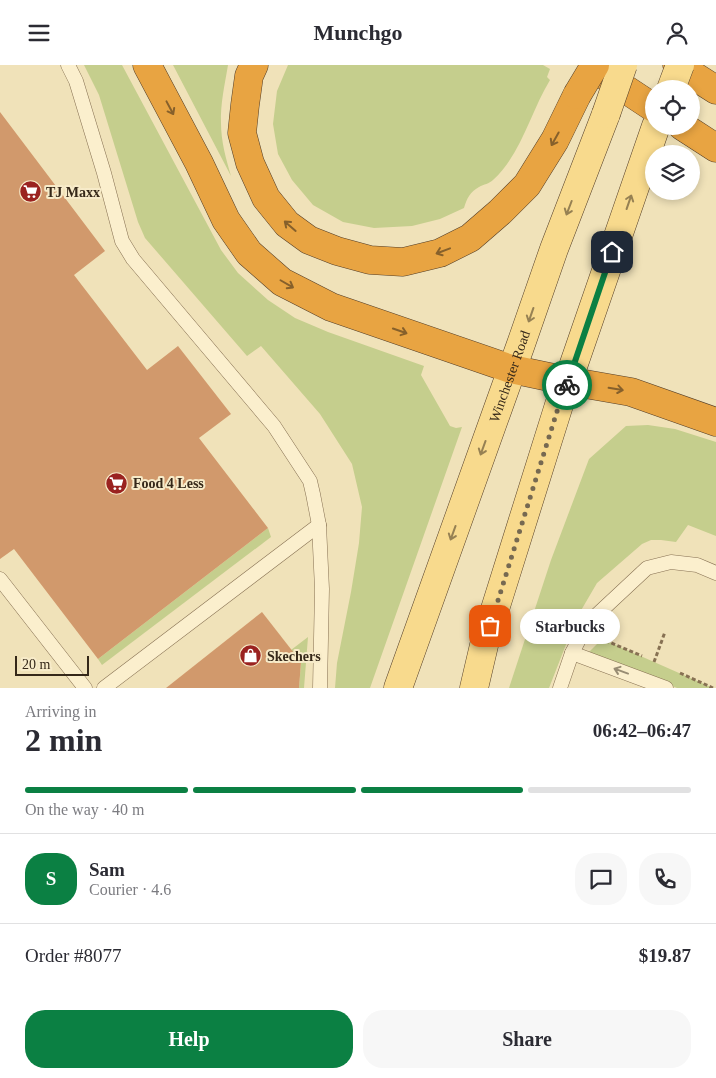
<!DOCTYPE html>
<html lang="en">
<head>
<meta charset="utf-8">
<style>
	:root { --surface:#fff; --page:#f7f7f7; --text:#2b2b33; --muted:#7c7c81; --line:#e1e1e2; --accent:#0b8043 }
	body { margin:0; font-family:Georgia,serif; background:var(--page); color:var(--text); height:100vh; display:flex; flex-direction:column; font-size:19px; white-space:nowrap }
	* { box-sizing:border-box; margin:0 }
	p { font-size:16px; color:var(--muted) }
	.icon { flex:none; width:28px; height:28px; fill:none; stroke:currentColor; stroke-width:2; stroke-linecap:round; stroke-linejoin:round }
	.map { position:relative; height:623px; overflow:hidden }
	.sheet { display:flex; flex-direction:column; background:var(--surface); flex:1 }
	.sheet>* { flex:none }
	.fabs { position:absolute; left:645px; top:15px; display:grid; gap:10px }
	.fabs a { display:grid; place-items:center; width:55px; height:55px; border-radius:50%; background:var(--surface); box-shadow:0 2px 8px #0003; font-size:25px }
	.scale { position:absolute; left:15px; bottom:12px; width:74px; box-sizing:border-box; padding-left:5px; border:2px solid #352819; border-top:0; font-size:14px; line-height:18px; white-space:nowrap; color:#352819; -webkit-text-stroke:4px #f7ebc9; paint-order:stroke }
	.pin { position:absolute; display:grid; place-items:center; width:42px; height:42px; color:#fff; margin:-21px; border-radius:10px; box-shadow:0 2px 8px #0006 }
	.courier { position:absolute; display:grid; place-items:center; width:50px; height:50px; margin:-25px; border:4px solid #0b8043; border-radius:50%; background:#fff; color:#222; box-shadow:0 1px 6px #0007 }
	.bubble { position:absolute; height:35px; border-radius:18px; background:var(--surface); box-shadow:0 2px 8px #0003; font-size:16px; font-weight:800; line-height:35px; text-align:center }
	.head em { font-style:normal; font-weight:800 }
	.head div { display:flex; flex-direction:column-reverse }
	.head { display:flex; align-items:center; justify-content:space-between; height:85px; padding:0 25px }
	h1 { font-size:32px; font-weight:800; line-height:38px }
	.bar { display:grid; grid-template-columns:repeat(4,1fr); gap:8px 5px; align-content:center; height:60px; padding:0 25px }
	.bar i { height:6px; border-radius:4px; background:var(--line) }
	.bar .active { background:var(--accent) }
	.bar p { grid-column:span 4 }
	.line { display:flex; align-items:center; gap:12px; padding:0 25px; border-top:1px solid var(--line) }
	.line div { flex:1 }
	.round { display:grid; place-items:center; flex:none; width:52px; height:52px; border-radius:20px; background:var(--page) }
	.primary-button { display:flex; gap:10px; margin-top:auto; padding:10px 25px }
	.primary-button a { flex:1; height:58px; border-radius:20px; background:var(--accent); color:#fff; font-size:20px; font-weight:800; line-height:58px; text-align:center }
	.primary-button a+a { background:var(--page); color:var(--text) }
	header { display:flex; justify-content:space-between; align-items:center; height:65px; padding:0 25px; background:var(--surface); font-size:22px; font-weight:800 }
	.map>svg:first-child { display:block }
</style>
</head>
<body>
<header><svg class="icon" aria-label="menu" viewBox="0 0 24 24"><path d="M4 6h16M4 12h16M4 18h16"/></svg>Munchgo<svg class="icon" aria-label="person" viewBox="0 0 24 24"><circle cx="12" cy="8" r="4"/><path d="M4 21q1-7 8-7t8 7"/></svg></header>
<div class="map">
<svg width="716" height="623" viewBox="0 0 716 623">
	<rect width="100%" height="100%" fill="#f0e2b9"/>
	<!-- green -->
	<g fill="#c5ce8d">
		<path d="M 84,0 L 122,0 L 221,185 L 238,208 L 268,235 L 295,253 L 328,267 L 424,301 L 421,310 L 450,361 L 456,363 L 462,362 L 370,623 L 335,623 L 337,598 L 351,527 L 359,478 L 362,442 L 352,399 L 320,349 L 261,281 L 247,291 L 145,173 L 138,157 L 99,30 Z"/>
		<path d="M 173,0 L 228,0 C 225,18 220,40 221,58 C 221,76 226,94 231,111 Z"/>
		<path d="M 288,0 L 543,0 L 550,4 L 547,12 L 550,15 C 531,46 521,90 493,115 C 489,119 484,119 479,122 C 470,127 467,133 464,143 L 440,154 L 412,161 L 374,163 L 343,157 L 313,140 L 292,115 L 278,89 L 273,59 L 277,26 Z"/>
		<path d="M 648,360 L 675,364 L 716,377 L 716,471 L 688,460 L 676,477 L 661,475 L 651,475 L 642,479 L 597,518 L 576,554 L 549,623 L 509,623 L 551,495 L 589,394 L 626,361 Z"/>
		<path d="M 268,463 L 271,472 L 102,600 L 98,594 Z"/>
		<path d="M 308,572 L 304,623 L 299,623 L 301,597 L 291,585 Z"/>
		<path d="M 602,574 L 713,623 L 677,623 L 589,587 Z"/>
	</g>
	<!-- building -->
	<g fill="#d1996c">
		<path d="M 0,47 L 105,186 L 74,210 L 147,305 L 178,281 L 231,349 L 199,373 L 268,463 L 98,594 L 14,484 L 0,494 Z"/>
		<path d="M 262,547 L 301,597 L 299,623 L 166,623 Z"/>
	</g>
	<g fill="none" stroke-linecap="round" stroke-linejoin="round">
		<defs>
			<g id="service">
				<path d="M 68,0 L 76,16 L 104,108 L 122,176 L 133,194 L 274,361 L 310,416 L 313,429 L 319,460 L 322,524 L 320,623"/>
				<path d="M 0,514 L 85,623"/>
				<path d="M 572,588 L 666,623"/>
				<path d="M 104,623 L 319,460"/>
				<path d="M 560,623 L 572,588 L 587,559 L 647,503 L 671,497 L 697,500 L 716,508"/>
			</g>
			<g id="primary">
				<path id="s1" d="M 398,623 L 521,279 L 554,184 L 606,49"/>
				<path d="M 474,623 L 485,576 L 559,340 L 568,316 L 656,61"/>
			</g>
			<g id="motorway">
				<path d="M 147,0 L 199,98 L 226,155 L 249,188 L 282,217 L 331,242 L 511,304 L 568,316 L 631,327 L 716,357"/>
				<path d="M 254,0 L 249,11 L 245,40 L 242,68 L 250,98 L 266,133 L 287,159 L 309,175 L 337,186 L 370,195 L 403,197 L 440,188 L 470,173 L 500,147 L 527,120 L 555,75 L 577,30"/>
				<path d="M 677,0 L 716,25"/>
				<path d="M 598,6 L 654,43"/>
				<path d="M 682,61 L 716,83"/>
			</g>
		</defs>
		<!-- service casing -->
		<use href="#service" stroke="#877153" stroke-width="15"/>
		<!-- primary casing -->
		<use href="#primary" stroke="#543e28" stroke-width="29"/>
		<!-- motorway casing -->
		<use href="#motorway" stroke="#543e28" stroke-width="29"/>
		<!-- path -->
		<g stroke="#877153" stroke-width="3" stroke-dasharray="4 2.5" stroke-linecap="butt">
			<path d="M 600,576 L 602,574 L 642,591"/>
			<path d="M 654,597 L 665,567"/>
			<path d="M 680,608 L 713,623"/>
		</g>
		<!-- service -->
		<use href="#service" stroke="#fbefcd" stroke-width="14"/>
		<!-- primary -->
		<use href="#primary" stroke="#f8da8d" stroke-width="28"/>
		<!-- motorway -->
		<use href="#motorway" stroke="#e8a442" stroke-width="28"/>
		<defs>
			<g id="primary-bridge">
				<path d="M 671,24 L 680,0"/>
				<path d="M 606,49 L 623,0"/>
			</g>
			<path id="motorway-bridge" d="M 577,30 L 595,0"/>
		</defs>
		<!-- primary-bridge casing -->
		<use href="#primary-bridge" stroke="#543e28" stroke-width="29" stroke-linecap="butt"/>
		<!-- motorway-bridge casing -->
		<use href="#motorway-bridge" stroke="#543e28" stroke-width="29" stroke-linecap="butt"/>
		<!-- primary-bridge -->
		<use href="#primary-bridge" stroke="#f8da8d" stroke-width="28"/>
		<!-- motorway-bridge -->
		<use href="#motorway-bridge" stroke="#e8a442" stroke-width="28"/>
	</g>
	<!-- one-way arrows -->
	<defs><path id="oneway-shaft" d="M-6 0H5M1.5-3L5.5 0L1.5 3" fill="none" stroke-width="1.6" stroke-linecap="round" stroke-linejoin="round" transform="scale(1.25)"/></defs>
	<g stroke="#86602b">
		<use href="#oneway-shaft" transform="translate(170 43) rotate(62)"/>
		<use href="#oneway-shaft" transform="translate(555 74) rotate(119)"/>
		<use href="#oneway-shaft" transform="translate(290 161) rotate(-139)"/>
		<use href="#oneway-shaft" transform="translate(443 186) rotate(159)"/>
		<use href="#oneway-shaft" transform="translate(287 219) rotate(30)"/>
		<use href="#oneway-shaft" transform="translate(400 266) rotate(19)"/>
		<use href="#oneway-shaft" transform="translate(616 324) rotate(9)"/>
	</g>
	<g stroke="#968153">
		<use href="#oneway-shaft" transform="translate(629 137) rotate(-71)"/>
		<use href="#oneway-shaft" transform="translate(569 143) rotate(111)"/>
		<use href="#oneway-shaft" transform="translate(531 250) rotate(109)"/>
		<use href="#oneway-shaft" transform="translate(483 383) rotate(110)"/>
		<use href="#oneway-shaft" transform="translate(453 468) rotate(110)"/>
	</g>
	<use stroke="#988c73" href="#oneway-shaft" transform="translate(621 606) rotate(-160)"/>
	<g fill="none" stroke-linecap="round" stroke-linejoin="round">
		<!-- done -->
		<path stroke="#766951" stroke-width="5" stroke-dasharray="0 9" d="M 490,561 L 559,340 L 567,320"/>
		<!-- route -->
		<path stroke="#0b8043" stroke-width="6" d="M 567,320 L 612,187"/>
	</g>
	<!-- icons -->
	<defs>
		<symbol id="supermarket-disc" viewBox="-11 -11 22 22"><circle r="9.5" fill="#9a2220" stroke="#f7ebc9"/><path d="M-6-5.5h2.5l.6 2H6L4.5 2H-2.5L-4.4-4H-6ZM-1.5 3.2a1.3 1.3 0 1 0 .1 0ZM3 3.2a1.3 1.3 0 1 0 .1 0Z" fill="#fff"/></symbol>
		<symbol id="shop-disc" viewBox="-11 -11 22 22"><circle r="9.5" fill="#9a2220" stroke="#f7ebc9"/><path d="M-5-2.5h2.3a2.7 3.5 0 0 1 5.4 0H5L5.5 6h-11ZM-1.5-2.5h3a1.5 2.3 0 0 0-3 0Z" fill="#fff"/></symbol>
	</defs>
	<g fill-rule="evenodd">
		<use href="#supermarket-disc" x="18" y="114" width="25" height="25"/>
		<use href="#supermarket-disc" x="104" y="406" width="25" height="25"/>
		<use href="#shop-disc" x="238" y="578" width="25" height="25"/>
	</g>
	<g text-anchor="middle" stroke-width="4" stroke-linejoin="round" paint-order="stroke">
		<!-- poi labels -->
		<g font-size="14" font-weight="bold" fill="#352819" stroke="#f7ebc9" text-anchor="start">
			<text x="46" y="132">TJ Maxx</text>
			<text x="133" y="423">Food 4 Less</text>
			<text x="267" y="596">Skechers</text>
		</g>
		<!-- street labels -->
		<g font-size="14" fill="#352819" stroke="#f7ebc9">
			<text dy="5" stroke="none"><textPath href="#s1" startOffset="331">Winchester Road</textPath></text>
		</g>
	</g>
</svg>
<div class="fabs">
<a><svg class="icon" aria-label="locate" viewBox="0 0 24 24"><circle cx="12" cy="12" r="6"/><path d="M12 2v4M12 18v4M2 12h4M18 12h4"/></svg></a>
<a><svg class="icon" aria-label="layers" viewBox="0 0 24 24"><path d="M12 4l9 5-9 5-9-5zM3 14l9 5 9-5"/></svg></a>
</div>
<div class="scale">20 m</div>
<div class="pin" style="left:490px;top:561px;background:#ea580c"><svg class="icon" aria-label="bag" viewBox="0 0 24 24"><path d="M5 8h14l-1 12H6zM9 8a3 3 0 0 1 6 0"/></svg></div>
<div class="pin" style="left:612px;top:187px;background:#1f2937"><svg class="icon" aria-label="home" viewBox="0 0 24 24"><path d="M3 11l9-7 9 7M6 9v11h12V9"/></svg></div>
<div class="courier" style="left:567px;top:320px"><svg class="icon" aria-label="bike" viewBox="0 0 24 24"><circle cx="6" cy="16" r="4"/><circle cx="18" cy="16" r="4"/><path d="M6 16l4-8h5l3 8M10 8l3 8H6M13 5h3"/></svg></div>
<div class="bubble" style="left:520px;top:544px;width:100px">Starbucks</div>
</div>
<section class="sheet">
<div class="head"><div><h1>2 min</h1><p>Arriving in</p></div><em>06:42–06:47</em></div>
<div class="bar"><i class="active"></i><i class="active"></i><i class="active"></i><i></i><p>On the way · 40 m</p></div>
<div class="line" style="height:90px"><b class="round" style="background:var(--accent);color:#fff">S</b><div><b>Sam</b><p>Courier · 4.6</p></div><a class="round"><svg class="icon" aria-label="chat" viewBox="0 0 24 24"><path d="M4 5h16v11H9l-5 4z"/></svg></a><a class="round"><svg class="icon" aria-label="phone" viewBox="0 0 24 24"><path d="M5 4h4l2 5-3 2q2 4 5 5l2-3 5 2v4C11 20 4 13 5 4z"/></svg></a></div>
<div class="line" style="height:65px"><div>Order #8077</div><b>$19.87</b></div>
<div class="primary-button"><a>Help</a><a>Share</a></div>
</section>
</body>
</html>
